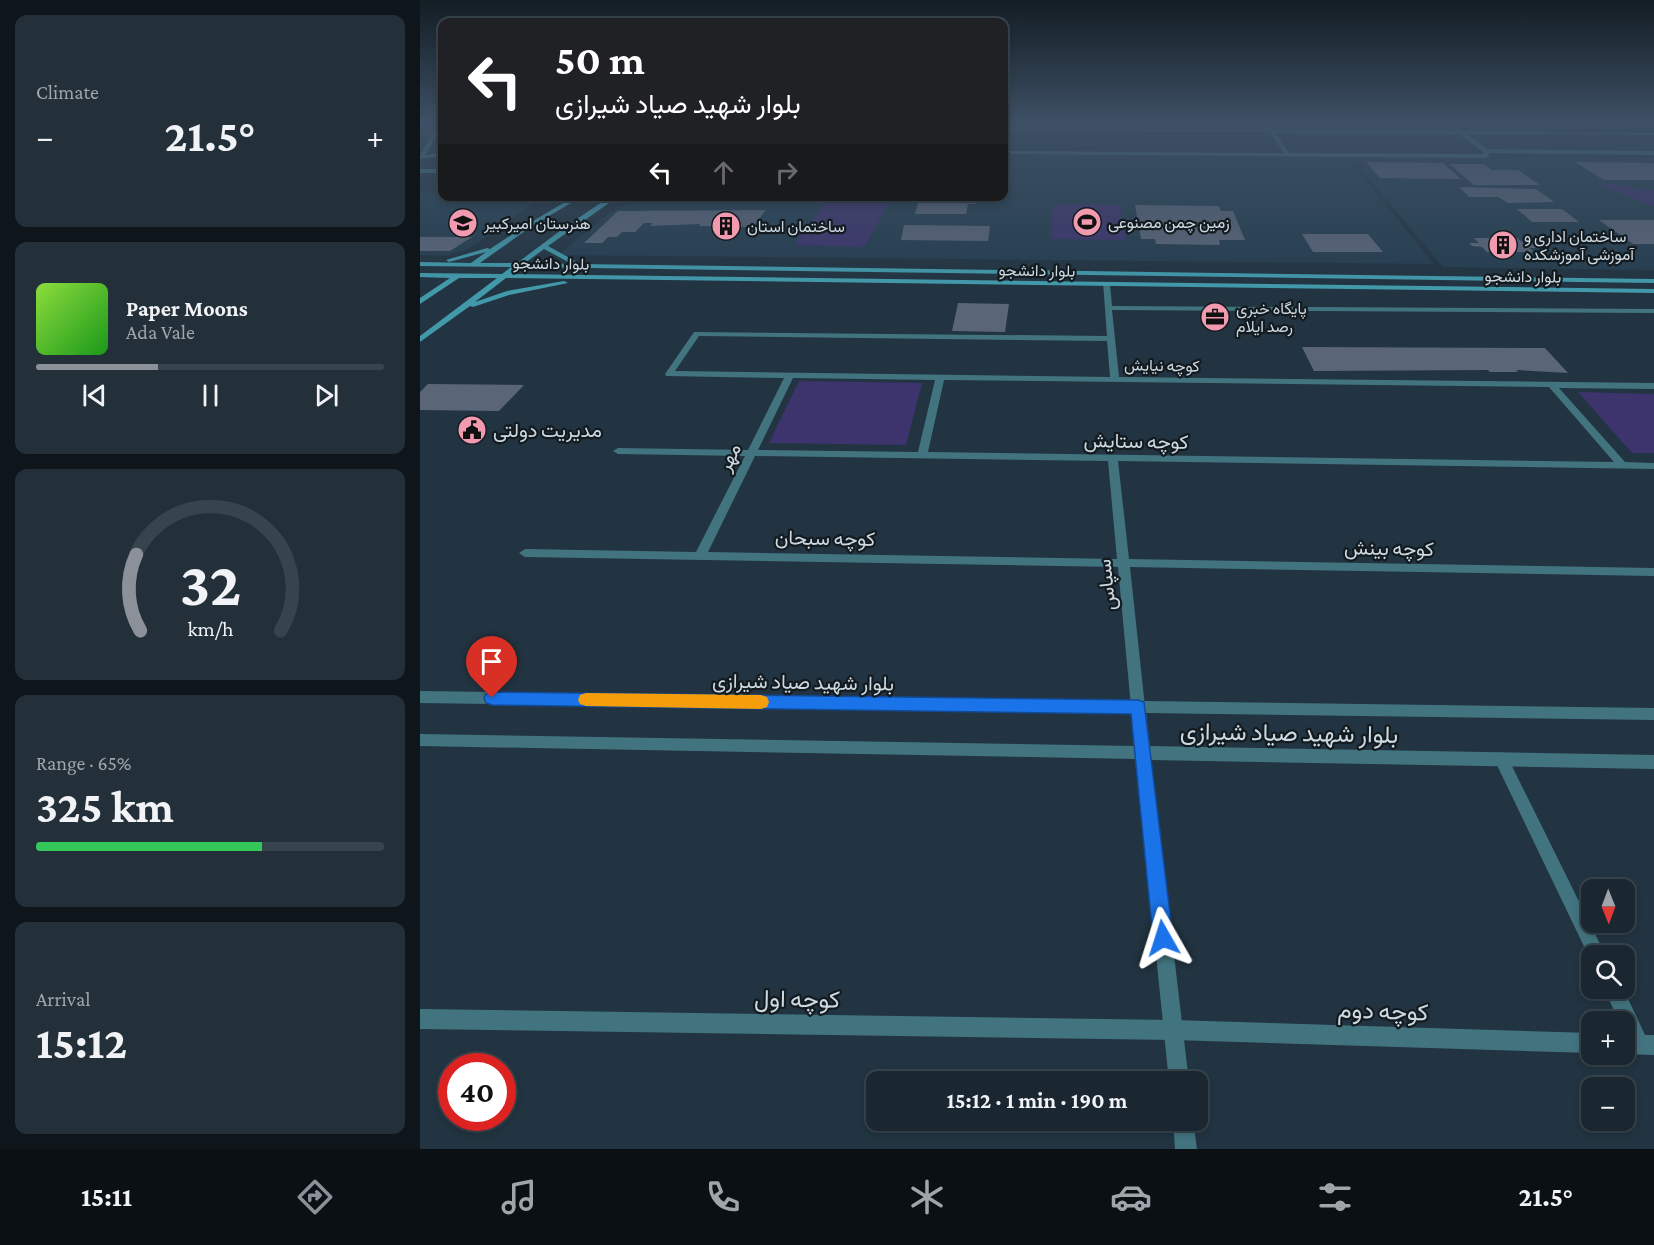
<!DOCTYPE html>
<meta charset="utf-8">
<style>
:root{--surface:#1a2731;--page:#232f39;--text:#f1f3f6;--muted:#9fa5ab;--line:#38444d;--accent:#8c9099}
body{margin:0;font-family:"Crimson Pro",Vazirmatn,serif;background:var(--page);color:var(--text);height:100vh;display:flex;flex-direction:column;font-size:22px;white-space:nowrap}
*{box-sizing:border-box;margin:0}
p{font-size:20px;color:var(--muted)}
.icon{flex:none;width:33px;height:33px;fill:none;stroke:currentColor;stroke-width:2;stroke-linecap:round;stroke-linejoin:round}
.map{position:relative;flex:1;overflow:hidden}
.panel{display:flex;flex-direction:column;gap:15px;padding:15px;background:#0e151b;width:420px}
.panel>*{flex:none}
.banner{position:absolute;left:18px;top:18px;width:570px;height:183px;border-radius:12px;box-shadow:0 3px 9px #0003,0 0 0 2px var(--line);background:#202124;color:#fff;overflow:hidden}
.needle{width:39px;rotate:179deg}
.tools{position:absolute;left:1161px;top:879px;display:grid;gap:12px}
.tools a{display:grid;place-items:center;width:54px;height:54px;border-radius:12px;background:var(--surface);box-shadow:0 3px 9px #0003,0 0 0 2px var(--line);font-size:30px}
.speed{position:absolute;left:18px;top:1053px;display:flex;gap:12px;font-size:30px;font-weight:700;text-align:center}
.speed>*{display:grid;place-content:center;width:78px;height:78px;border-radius:50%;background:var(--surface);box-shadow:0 3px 9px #0003,0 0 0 2px var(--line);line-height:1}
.speed .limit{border:9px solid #d22;background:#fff;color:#111}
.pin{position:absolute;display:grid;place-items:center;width:51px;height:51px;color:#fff;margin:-62px -26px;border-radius:50% 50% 50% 0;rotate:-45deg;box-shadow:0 0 6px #0007}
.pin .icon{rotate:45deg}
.me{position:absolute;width:66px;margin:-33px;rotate:354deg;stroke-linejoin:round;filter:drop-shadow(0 0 4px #0008)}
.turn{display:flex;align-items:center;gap:21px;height:126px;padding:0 18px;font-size:27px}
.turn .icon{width:78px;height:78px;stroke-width:2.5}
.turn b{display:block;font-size:42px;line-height:51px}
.lanes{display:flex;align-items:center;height:57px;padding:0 18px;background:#0003;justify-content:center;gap:30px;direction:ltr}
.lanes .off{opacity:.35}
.big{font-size:45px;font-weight:700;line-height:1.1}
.panel .widget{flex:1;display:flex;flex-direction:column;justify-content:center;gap:9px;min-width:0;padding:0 21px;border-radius:12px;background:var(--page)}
.panel .dial{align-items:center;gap:0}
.dial svg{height:156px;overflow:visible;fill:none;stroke:var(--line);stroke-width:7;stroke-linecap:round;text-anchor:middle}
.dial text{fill:var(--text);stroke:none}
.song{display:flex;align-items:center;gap:18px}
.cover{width:72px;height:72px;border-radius:9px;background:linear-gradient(135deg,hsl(90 70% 55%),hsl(120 70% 35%))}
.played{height:6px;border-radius:3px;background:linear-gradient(90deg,var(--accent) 35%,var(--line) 35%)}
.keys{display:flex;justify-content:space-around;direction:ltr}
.heat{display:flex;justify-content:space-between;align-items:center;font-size:33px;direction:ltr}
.charge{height:9px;border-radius:4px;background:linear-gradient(90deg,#34c759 65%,var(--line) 0)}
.trip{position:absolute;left:446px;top:1071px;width:342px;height:60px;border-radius:12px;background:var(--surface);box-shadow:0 3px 9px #0003,0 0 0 2px var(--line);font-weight:700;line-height:60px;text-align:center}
.tab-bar{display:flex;height:96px;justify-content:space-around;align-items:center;background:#0a1014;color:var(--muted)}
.tab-bar .icon{width:42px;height:42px}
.tab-bar .current{color:var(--accent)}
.tab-bar b{font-size:27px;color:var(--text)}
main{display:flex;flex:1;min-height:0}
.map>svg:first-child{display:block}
.built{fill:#253e4f}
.green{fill:#3d346d}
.building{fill:#5b6578}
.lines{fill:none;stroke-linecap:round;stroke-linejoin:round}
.minor{fill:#42747f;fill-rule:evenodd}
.tertiary{fill:#42747f;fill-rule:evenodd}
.secondary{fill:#4299aa;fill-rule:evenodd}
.route{fill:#1a73e8;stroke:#114b97;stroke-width:1.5}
.slow{fill:#f59e0b}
.labels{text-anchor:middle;stroke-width:4.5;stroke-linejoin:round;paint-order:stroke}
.far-poi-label{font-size:16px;fill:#cdd9e1;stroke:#131b20;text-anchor:start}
.far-street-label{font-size:16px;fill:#cdd9e1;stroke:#131b20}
.poi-label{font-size:20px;fill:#cdd9e1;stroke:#131b20;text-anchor:start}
.street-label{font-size:20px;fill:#cdd9e1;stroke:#131b20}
.near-street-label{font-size:24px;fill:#cdd9e1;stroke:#131b20}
</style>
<main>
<section class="panel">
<div class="widget"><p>Climate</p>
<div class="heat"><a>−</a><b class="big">21.5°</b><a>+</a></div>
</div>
<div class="widget">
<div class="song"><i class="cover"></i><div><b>Paper Moons</b><p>Ada Vale</p></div></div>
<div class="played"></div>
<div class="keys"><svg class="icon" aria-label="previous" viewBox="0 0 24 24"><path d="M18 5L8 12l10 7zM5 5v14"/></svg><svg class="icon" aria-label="pause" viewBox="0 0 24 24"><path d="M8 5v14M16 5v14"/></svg><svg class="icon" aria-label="next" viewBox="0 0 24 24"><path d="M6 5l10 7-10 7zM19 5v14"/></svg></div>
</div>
<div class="widget dial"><svg viewBox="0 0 100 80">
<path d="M14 69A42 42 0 1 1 86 69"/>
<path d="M14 69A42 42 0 0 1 12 30" stroke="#8c9099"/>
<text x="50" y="56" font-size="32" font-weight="700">32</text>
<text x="50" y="72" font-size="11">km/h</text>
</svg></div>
<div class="widget"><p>Range · 65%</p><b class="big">325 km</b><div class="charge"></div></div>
<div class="widget"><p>Arrival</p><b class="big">15:12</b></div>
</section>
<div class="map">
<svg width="1234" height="1149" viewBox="0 0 1234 1149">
<rect width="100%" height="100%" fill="#223441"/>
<path class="built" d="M 584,154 L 926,156 L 1014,264 L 138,255 L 188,214 L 221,197 L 584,196 Z
M 930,157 L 1090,158 L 1111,174 L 1090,157 L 1234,159 L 1234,270 L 1023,267 Z
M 0,191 L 22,191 L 22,196 L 123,197 L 48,249 L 25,256 L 0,255 Z"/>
<path class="green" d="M 1188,184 C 1204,184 1218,191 1234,190 L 1234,206 L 1182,186 Z
M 410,196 L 472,196 L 472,197 L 444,247 L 374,245 Z
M 633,204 L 700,205 L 706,240 L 631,239 Z
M 379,381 L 502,383 L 486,445 L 349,443 Z
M 1158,392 L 1234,394 L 1234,453 L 1212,453 Z"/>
<path class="building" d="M 946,162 L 1023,163 L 1041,179 L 960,178 Z
M 1155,162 L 1234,163 L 1234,180 L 1184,180 Z
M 1029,164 L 1064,164 L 1072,170 L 1098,170 L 1120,185 L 1054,185 Z
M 1039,187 L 1116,189 L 1134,202 L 1088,203 L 1078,197 L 1049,197 Z
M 500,196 L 550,196 L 549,199 L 556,199 L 555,204 L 548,204 L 546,214 L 495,214 L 498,203 L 488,203 L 489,199 L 498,199 Z
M 715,205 L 799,206 L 801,211 L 813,211 L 825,240 L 799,240 L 800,245 L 736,244 L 735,239 L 721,239 Z
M 1097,209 L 1142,209 L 1159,222 L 1112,222 Z
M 346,210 L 333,227 L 279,226 L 280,224 L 230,226 L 233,223 L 224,223 L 215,232 L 202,232 L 197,237 L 188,237 L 182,243 L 164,243 L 198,211 Z
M 1179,220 L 1234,220 L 1234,244 L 1213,244 Z
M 484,225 L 570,226 L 568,241 L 481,240 Z
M 882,234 L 948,234 L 963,252 L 893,252 Z
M 0,237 L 52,237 L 30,251 L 0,251 Z
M 1054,238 L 1097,238 L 1105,244 L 1115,244 L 1120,248 L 1109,248 L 1114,252 L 1067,252 L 1062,247 L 1052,246 L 1049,243 L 1059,243 Z
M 538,303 L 589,304 L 585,332 L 532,331 Z
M 882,347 L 1125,348 L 1148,373 L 1096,370 L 1098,372 L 1070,372 L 1068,370 L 894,371 Z
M 8,384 L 104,385 L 79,411 L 0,410 L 0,392 Z"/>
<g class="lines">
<path class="minor" d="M 20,123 L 22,123 L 22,126 L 5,155 L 22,153 L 22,156 L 0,159 L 0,155 Z
M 1027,123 L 1032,123 L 1043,131 L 1234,133 L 1234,135 L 1047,134 L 1067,149 L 1234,151 L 1234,155 L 1069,153 L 1069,156 L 1066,158 L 584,154 L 584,151 L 864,153 L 850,132 L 584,130 L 584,128 L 848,130 L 846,126 L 848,125 L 853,130 L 1037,131 ZM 855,133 L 1040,134 L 1063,152 L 1063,154 L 869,153 Z
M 0,169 L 22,169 L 22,173 L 0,173 Z
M 683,282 L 690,284 L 692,306 L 1234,309 L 1234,313 L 692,310 L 699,377 L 1234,383 L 1234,389 L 1139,388 L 1205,462 L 1234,463 L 1234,469 L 698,461 L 709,559 L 1234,568 L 1234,576 L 710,567 L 725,707 L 723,711 L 718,713 L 713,711 L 711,707 L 698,567 L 105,557 L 99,553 L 105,549 L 276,552 L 325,456 L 198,454 L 193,451 L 198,448 L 328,450 L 364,378 L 246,376 L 245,374 L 274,332 L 687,336 ZM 279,336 L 687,341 L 690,377 L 255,371 ZM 373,378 L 515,380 L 498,452 L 338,450 ZM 524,380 L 1129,387 L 1194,462 L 508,452 ZM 335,456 L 688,461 L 697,559 L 288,552 Z
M 1081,752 L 1086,754 L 1183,950 L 1186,956 L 1172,956 L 1172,963 L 1074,759 L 1076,754 Z
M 1184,988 L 1203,988 L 1225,1035 L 1234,1035 L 1234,1055 L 1204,1054 L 1204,1022 L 1199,1022 Z
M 0,1009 L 753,1020 L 1172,1033 L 1172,1053 L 753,1040 L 0,1029 Z"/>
<path class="tertiary" d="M 0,691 L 1234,708 L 1234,720 L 726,713 L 730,746 L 1234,755 L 1234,769 L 731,760 L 769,1082 L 749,1082 L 716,759 L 0,746 L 0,734 L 715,746 L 712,713 L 0,703 Z
M 753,1120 L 773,1120 L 777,1149 L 755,1149 Z"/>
<path class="secondary" d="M 155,196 L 163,196 L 112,226 L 60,263 L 97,263 L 148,225 L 191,196 L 199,196 L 128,246 L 157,262 L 158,264 L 1234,279 L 1234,283 L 100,267 L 91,274 L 1234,289 L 1234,293 L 86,278 L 55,302 L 87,291 L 144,281 L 148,283 L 89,295 L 53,307 L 50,306 L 0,342 L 0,336 L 77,278 L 39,278 L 0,304 L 0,298 L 30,278 L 0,277 L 0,273 L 82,274 L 91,267 L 0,266 L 0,262 L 51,263 L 66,252 L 29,262 L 26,260 L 67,248 L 70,249 L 108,224 ZM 124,249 L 152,264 L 105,263 Z"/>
</g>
<linearGradient id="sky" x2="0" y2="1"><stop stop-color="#131d24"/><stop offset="0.43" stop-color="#3e5065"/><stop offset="1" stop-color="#3e5065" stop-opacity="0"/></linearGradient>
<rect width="1234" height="284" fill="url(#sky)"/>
<path class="route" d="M 72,692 L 718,700 L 724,702 L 753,938 L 750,945 L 743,948 L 736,945 L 733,938 L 711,714 L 72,705 L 66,703 L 64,698 L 66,694 Z"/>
<path class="slow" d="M 166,693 L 341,695 L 347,697 L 349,702 L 347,707 L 341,709 L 166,706 L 160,704 L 158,700 L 160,695 Z"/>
<defs>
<g id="stadium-disc" transform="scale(1.5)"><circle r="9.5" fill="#f29ab0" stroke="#131b20"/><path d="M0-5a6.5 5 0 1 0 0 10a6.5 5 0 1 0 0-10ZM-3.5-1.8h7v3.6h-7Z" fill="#111"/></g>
<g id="school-disc" transform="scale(1.5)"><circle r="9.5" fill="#f29ab0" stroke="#131b20"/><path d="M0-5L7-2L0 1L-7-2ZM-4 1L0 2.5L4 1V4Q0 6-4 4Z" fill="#111"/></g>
<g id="building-disc" transform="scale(1.5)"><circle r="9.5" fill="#f29ab0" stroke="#131b20"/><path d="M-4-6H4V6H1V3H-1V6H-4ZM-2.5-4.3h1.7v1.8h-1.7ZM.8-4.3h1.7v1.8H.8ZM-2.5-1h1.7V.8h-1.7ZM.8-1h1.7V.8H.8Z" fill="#111"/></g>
<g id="office-disc" transform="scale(1.5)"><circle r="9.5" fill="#f29ab0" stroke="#131b20"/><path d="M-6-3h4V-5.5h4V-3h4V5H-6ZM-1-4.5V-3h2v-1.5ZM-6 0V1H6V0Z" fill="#111"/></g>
<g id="civic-disc" transform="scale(1.5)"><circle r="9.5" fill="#f29ab0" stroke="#131b20"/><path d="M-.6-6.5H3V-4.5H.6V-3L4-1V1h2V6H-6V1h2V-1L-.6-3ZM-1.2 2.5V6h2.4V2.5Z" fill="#111"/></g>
</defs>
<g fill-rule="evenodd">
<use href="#stadium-disc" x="667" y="222"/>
<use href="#school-disc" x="43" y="223"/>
<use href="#building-disc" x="306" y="226"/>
<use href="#building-disc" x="1083" y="245"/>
<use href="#office-disc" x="795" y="317"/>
<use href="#civic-disc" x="52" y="430"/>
</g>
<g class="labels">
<g class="far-poi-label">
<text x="688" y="228">زمین چمن مصنوعی</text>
<text x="64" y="229">هنرستان امیرکبیر</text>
<text x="327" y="232">ساختمان استان</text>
<text x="1104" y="242">ساختمان اداری و<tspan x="1104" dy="18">آموزشی آموزشکده</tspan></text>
<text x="816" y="314">پایگاه خبری<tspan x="816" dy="18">رصد ایلام</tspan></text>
</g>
<g class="far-street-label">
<text transform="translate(131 263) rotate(1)" y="6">بلوار دانشجو</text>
<text transform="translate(617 270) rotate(1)" y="6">بلوار دانشجو</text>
<text transform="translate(1103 276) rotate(1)" y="6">بلوار دانشجو</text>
<text transform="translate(742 365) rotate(1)" y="6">كوچه نيايش</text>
</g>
<g class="poi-label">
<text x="73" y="437">مدیریت دولتی</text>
</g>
<g class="street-label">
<text transform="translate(716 441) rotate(1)" y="7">کوچه ستایش</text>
<text transform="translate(309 457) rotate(-63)" y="7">مهر</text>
<text transform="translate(405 538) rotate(1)" y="7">کوچه سبحان</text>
<text transform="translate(969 548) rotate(1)" y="7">کوچه بینش</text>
<text transform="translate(686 585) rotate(-96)" y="7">سپاس</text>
<text transform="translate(383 682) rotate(1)" y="7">بلوار شهید صیاد شیرازی</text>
</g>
<g class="near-street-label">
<text transform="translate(869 733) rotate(1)" y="8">بلوار شهید صیاد شیرازی</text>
<text transform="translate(377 999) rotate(1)" y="8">کوچه اول</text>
<text transform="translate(963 1011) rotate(2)" y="8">کوچه دوم</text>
</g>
</g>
</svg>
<div class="tools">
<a><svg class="needle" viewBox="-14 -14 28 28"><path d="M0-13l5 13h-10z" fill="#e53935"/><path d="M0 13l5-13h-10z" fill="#9fa5ab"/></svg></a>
<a><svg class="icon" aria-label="search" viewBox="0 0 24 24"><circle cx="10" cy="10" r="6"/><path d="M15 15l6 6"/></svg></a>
<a>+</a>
<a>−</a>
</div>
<div class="speed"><div class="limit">40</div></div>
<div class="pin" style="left:72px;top:698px;background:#d93025"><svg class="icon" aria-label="arrive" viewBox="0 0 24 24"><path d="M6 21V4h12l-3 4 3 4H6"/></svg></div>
<svg class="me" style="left:743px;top:938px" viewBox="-20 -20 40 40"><path d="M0-17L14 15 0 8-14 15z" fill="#1a73e8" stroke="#fff" stroke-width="4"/></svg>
<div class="trip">15:12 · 1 min · 190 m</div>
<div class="banner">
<div class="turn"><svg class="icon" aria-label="left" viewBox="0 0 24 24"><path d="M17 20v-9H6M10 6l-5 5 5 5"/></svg><div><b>50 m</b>بلوار شهید صیاد شیرازی</div></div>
<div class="lanes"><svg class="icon" aria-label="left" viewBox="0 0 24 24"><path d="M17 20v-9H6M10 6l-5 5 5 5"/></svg><svg class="icon off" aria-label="ahead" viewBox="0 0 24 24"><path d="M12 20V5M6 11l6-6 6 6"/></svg><svg class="icon off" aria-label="right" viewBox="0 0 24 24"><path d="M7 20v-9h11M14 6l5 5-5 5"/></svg></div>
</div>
</div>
</main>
<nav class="tab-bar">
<b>15:11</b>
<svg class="icon current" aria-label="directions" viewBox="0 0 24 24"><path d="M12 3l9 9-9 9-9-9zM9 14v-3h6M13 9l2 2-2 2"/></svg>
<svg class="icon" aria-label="music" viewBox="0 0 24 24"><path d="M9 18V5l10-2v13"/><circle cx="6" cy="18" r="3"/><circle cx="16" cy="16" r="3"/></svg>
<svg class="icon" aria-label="phone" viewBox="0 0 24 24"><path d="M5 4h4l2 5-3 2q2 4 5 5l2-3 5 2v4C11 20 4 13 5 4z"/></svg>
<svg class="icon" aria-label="climate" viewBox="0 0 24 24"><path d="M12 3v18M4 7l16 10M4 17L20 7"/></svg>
<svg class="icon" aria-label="car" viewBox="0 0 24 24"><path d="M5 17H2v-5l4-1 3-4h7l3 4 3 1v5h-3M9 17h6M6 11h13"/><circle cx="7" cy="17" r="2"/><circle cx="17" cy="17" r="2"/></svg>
<svg class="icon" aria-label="filters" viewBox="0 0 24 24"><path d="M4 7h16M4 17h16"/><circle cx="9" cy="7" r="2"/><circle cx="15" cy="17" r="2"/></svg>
<b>21.5°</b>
</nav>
